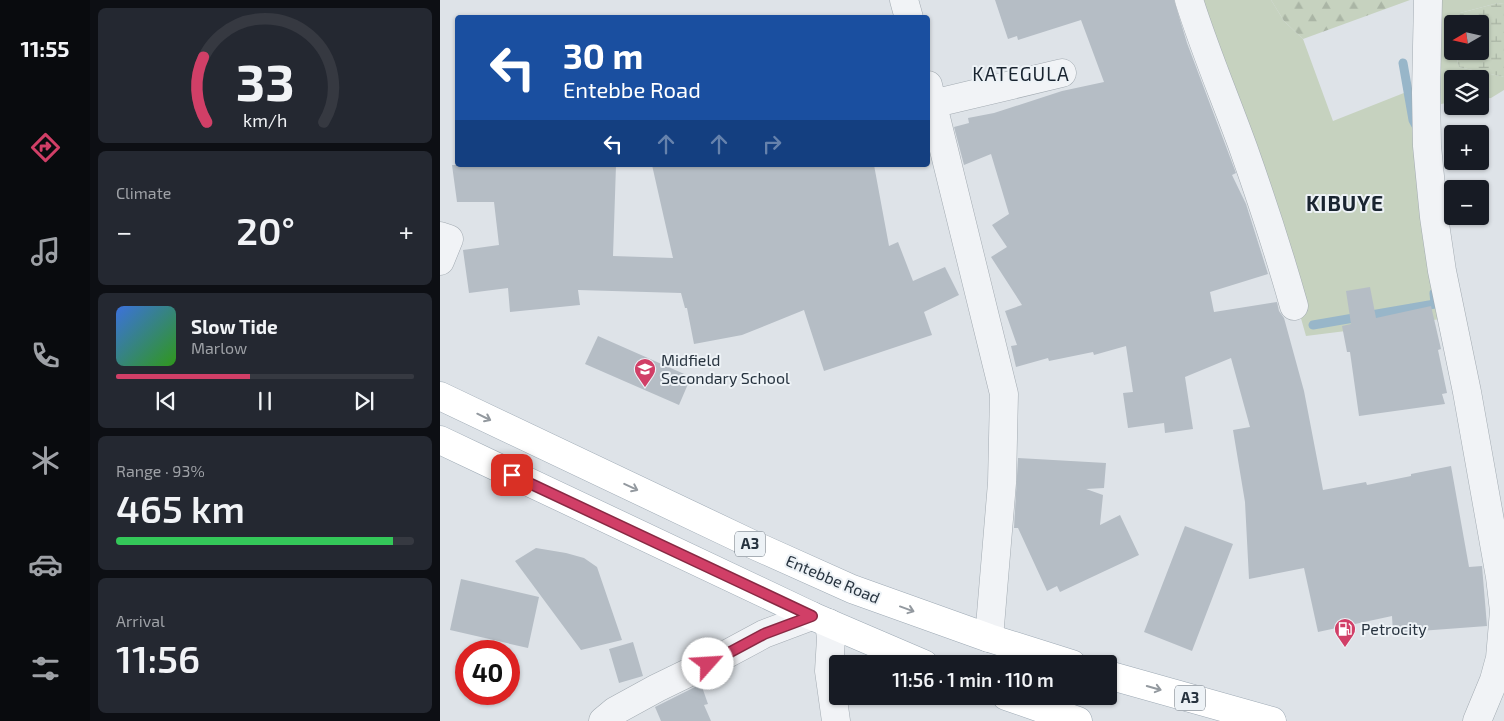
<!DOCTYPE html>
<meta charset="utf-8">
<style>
:root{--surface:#171b24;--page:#242831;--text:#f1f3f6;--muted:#9ea1a6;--line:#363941;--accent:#d13f67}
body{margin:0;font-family:"Exo 2",sans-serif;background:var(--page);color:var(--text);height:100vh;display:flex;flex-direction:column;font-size:19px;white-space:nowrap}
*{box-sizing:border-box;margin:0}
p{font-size:16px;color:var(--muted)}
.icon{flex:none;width:28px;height:28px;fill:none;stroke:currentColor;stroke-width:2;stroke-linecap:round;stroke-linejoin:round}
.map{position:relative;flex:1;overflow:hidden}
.sheet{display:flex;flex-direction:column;gap:8px;padding:8px;background:#0d0f14;width:350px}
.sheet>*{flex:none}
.banner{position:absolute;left:15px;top:15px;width:475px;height:152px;border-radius:5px;box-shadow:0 1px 4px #0004;background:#1a4fa0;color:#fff;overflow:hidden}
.needle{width:32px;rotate:261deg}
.fabs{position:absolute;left:1004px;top:15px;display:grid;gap:10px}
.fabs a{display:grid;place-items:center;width:45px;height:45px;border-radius:5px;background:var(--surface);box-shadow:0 1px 4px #0004;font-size:25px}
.speed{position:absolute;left:15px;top:640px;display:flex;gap:10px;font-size:25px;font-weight:700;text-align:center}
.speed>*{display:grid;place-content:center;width:65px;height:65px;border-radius:50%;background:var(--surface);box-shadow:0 1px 4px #0004;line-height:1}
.speed .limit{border:8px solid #d22;background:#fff;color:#111}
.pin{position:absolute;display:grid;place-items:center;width:42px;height:42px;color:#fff;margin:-21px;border-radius:10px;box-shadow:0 2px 8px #0006}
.me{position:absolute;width:55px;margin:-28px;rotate:64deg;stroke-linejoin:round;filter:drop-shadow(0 0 4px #0008)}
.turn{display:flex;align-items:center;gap:18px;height:105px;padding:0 25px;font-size:22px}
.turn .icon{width:65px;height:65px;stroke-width:2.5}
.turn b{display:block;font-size:35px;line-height:42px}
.lanes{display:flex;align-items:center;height:48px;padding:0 25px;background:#0003;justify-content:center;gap:25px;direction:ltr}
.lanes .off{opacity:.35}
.big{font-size:38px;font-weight:600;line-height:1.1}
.sheet .widget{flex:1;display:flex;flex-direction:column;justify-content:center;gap:8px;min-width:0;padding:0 18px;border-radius:8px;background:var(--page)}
.sheet .dial{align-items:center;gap:0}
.dial svg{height:130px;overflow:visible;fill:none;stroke:var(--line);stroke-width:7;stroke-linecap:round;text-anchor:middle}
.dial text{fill:var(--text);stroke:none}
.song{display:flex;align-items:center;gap:15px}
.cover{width:60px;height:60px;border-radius:8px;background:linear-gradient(135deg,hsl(220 70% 55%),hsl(110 70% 35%))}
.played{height:5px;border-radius:2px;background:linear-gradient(90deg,var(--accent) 45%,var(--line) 45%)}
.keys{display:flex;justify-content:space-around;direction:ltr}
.heat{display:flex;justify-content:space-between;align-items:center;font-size:28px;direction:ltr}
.charge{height:8px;border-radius:4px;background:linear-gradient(90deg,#34c759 93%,var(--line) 0)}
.trip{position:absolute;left:389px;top:655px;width:288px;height:50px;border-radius:5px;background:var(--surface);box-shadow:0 1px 4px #0004;font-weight:600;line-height:50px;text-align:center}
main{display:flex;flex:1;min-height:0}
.tab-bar{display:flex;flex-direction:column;width:90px;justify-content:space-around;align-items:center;background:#090b0e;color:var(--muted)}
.tab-bar .icon{width:35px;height:35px}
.tab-bar .current{color:var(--accent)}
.tab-bar b{font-size:22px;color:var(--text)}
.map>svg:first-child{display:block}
.grass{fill:#c6d2bf}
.forest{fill:url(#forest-firs)}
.wetland{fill:url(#wetland-marsh)}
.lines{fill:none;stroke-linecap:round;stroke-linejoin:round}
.stream{stroke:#98b6c9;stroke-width:9}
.building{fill:#b5bdc5}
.minor-casing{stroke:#a3abb2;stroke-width:29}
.major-casing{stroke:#9da9b4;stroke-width:29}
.minor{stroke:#f1f3f6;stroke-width:28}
.major{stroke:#fff;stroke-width:28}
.oneway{stroke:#93999f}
.route-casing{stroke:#882943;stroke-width:12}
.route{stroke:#d13f67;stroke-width:9}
.labels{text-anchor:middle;stroke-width:4;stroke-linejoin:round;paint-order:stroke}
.shield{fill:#edf2f6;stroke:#626c76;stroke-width:1}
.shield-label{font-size:15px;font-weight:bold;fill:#27333f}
.poi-label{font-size:16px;fill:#27333f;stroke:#edf2f6;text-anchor:start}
.street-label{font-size:16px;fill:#27333f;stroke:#edf2f6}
.quarter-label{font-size:19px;letter-spacing:1px;fill:#192430;stroke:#edf2f6}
.district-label{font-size:21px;font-weight:bold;letter-spacing:1px;fill:#192430;stroke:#edf2f6}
</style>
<main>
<nav class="tab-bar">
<b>11:55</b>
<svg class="icon current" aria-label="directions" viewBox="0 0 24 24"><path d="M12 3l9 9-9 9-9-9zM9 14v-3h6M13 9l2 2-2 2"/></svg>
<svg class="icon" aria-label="music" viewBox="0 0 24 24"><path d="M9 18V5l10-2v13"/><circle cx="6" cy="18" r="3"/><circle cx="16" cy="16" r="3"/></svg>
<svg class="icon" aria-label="phone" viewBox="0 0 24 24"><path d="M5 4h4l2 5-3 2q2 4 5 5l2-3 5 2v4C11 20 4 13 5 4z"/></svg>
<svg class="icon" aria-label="climate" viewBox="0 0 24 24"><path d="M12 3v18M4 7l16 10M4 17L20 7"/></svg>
<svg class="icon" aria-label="car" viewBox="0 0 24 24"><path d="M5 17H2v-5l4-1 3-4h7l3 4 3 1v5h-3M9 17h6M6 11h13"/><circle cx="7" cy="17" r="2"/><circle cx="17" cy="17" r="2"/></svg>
<svg class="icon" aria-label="filters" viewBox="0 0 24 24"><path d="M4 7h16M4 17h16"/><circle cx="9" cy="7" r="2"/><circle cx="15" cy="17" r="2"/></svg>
</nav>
<section class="sheet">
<div class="widget dial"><svg viewBox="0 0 100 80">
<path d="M14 69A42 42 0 1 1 86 69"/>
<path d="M14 69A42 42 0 0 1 12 29" stroke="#d13f67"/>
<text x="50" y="56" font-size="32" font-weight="700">33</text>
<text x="50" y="72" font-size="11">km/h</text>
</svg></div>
<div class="widget"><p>Climate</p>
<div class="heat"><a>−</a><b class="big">20°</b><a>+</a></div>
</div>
<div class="widget">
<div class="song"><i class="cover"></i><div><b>Slow Tide</b><p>Marlow</p></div></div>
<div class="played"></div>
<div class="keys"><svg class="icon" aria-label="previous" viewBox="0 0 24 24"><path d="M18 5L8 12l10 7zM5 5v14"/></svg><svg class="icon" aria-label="pause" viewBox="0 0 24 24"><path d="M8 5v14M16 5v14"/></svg><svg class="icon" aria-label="next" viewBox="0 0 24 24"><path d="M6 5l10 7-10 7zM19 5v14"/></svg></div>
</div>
<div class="widget"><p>Range · 93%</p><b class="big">465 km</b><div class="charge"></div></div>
<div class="widget"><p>Arrival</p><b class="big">11:56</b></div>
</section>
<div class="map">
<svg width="1064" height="721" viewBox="0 0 1064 721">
<defs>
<pattern id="forest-firs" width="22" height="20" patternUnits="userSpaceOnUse" patternTransform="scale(1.25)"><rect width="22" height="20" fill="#c6d2bf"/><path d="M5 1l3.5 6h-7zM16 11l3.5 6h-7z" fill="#aab5a5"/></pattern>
<pattern id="wetland-marsh" width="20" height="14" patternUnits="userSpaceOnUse" patternTransform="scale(1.25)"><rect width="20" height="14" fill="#c6d2bf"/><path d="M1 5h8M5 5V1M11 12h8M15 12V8" fill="none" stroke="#aab5a5"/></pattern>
</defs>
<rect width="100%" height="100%" fill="#dee3e8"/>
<path class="grass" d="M 760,0 L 831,0 L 844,21 L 863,39 L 893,121 L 979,87 L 1001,319 L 866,336 L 821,177 Z
M 996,0 L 1064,0 L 1064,4 L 1058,3 L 1020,13 L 1016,24 L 1012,24 L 1012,51 L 1015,51 L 1019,67 L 1064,77 L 1064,90 L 1051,98 L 1040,99 L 1040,79 L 1012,79 L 1012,102 L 1001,104 Z"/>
<path class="forest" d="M 831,0 L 970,0 L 863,39 L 844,21 Z"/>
<path class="wetland" d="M 1058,3 L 1064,4 L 1064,77 L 1019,67 L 1015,51 L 1040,51 L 1040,24 L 1016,24 L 1020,13 Z"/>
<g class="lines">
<path class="stream" d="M 963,63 L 973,120 L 979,131
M 873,325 L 995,304 L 994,293"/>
</g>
<path class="building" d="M 555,0 L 734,0 L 747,43 L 796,173 L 792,175 L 806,204 L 828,274 L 770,292 L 774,312 L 837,302 L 839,311 L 844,318 L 864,391 L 883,490 L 926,482 L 927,485 L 971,476 L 971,474 L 1011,466 L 1029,567 L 1042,566 L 1047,626 L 953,633 L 952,616 L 878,632 L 864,568 L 809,579 L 805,502 L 793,430 L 810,427 L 791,358 L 745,377 L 753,429 L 725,433 L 724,423 L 688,428 L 683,393 L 693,392 L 686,346 L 654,355 L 653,352 L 609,361 L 608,358 L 576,367 L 571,346 L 577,345 L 565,311 L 582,305 L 551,257 L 567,247 L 552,225 L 569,214 L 551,154 L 524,165 L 514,127 L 529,123 L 528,118 L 554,113 L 622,91 L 664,82 L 641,20 L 578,40 L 577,36 L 568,39 Z
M 12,165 L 176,165 L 173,256 L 233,258 L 212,165 L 434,165 L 449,246 L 458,242 L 473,281 L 505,267 L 519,295 L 484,312 L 492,335 L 384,371 L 364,310 L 302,335 L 254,344 L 247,308 L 245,308 L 241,293 L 138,290 L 140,305 L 70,312 L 68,288 L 29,293 L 23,250 L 59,245 L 54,202 L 17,202 Z
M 930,287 L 936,318 L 991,306 L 1001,349 L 998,350 L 1007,393 L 1002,394 L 1005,404 L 919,416 L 910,352 L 907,352 L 902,326 L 911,324 L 906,291 Z
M 158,336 L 251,377 L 239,405 L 145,364 Z
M 578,458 L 666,463 L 664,488 L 646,489 L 663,495 L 660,525 L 680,515 L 699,555 L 620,592 L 617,586 L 607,591 L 578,528 L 574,528 Z
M 745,526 L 793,544 L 752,651 L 704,632 Z
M 96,548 L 126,553 L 144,558 L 157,567 L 182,640 L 141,650 L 75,561 Z
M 21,579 L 99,597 L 88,648 L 10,630 Z
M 193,642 L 203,676 L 179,683 L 169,649 Z
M 261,684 L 268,704 L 264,705 L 271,721 L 221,721 L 215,707 Z"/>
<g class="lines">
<g class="minor-casing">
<path id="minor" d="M 464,0 L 469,18
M 749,0 C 765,51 786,100 804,150 C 822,201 839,253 854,306
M 988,0 L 986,93 L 987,146 L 994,217 L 1002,271 L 1027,392 L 1060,577 L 1064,611 L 1060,658 L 1054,680 L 1037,721
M 488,85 L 564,394 L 562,483 L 549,638
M 492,104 L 622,73
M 0,236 L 9,239 L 0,261
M 389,623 L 391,638 L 389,671 L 396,721
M 163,721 L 175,711 L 217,688 L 285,655 L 324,634 L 372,616"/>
</g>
<g class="major-casing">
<path id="major" d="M 0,396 L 316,546 L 412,589 L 549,638 L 632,664
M 0,440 L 372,616 L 484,664
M 668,675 L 832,721
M 566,696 L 638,721"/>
</g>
<use href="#minor" class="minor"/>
<use href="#major" class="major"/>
</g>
<defs><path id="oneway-shaft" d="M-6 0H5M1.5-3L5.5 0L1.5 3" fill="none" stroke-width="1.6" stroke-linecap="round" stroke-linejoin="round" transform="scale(1.25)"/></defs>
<g class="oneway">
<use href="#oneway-shaft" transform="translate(44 417) rotate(26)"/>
<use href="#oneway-shaft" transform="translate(191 487) rotate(25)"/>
<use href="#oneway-shaft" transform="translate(467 609) rotate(20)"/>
<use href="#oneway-shaft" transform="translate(714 688) rotate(16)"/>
</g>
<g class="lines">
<g class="route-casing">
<path id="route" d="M 72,475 L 372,616 L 324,634 L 268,664"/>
</g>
<use href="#route" class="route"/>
</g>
<defs>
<g id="school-pin" transform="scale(1.125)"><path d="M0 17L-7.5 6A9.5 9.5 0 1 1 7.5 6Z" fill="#d13f67" stroke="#edf2f6"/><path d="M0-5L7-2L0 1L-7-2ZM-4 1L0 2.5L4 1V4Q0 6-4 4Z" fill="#fff"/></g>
<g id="fuel-pin" transform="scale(1.125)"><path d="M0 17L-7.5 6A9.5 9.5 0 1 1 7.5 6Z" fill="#d13f67" stroke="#edf2f6"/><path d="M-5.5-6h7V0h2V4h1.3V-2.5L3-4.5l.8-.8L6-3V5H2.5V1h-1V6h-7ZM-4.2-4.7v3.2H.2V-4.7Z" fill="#fff"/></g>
</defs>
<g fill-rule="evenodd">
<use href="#school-pin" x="205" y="369"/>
<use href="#fuel-pin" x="905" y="629"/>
</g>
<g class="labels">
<g class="shield">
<rect x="295" y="531.5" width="30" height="25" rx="4"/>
<rect x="735" y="685.5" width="30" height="25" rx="4"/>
</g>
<g class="shield-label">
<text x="310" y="549">A3</text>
<text x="750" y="703">A3</text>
</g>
<g class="poi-label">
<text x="221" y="366">Midfield<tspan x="221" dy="18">Secondary School</tspan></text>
<text x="921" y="635">Petrocity</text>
</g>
<g class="street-label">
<text transform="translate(393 579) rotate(23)" y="6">Entebbe Road</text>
</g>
<g class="quarter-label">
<text x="581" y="81">KATEGULA</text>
</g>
<g class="district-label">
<text x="905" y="211">KIBUYE</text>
</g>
</g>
</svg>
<div class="fabs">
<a><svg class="needle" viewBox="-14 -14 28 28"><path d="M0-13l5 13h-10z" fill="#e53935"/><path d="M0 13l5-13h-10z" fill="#9ea1a6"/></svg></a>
<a><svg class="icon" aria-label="layers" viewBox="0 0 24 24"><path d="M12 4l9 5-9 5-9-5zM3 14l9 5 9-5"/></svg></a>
<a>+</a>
<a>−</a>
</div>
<div class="speed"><div class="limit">40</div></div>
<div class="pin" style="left:72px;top:475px;background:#d93025"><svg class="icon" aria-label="arrive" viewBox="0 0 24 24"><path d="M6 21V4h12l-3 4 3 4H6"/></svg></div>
<svg class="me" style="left:268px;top:664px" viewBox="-20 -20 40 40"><circle r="19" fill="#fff"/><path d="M0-13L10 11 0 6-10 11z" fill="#d13f67"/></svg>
<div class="trip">11:56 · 1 min · 110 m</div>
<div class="banner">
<div class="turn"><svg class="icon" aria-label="left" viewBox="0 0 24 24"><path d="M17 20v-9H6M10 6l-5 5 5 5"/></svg><div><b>30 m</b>Entebbe Road</div></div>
<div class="lanes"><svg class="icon" aria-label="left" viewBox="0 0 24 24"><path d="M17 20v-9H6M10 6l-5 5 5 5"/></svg><svg class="icon off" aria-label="ahead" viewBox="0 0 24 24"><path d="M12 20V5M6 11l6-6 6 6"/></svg><svg class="icon off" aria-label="ahead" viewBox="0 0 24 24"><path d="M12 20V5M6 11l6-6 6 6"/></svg><svg class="icon off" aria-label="right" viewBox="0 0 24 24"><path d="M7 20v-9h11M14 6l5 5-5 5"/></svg></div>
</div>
</div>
</main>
